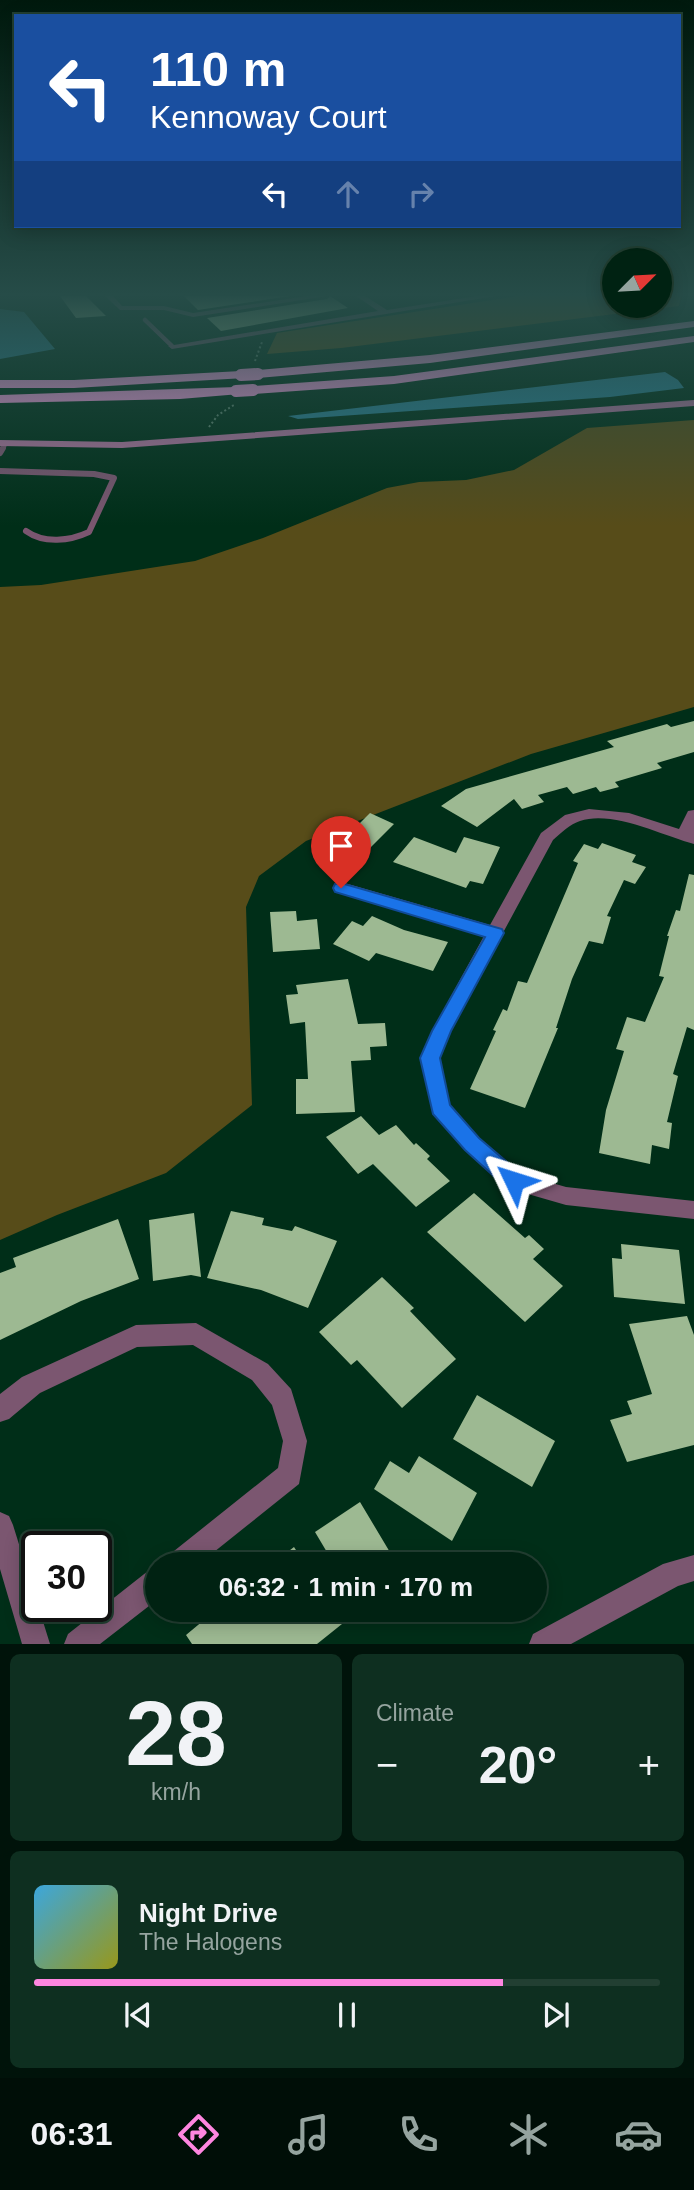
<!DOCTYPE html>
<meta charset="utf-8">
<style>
:root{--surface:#002212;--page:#0e2f20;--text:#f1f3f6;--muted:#95a49f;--line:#223f32;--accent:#fe86e0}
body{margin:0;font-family:Helvetica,sans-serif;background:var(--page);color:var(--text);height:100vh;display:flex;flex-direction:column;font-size:26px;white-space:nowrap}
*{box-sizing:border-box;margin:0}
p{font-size:23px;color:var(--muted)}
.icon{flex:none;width:38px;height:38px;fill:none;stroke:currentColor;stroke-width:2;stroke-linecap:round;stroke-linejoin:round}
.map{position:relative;height:1644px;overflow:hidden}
.sheet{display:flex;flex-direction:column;gap:10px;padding:10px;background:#00130a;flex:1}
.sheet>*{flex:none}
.guide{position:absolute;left:14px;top:14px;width:667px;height:214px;border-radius:0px;box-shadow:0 4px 18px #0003,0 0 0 2px var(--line);background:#1a4fa0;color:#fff;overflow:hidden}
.needle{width:46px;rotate:66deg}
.controls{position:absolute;left:602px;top:248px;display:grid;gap:14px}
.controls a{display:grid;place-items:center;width:70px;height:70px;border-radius:50%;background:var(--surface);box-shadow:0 4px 18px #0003,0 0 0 2px var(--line);font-size:35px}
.speed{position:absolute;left:21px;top:1531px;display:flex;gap:14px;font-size:35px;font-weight:700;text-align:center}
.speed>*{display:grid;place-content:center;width:91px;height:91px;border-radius:50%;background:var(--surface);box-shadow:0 4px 18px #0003,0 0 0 2px var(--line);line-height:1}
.speed .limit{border:4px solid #111;border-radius:10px;background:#fff;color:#111}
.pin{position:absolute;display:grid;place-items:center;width:60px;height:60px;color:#fff;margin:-72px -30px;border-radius:50% 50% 50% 0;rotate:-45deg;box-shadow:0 0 7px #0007}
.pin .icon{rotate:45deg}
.me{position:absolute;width:77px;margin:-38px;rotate:311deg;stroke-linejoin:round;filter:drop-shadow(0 0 5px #0008)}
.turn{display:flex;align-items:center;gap:24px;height:147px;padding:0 21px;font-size:32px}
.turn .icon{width:91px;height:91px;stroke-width:2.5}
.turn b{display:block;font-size:49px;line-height:60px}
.lanes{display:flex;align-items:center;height:66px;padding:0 21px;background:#0003;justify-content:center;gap:35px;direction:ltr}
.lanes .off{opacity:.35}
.big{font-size:52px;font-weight:800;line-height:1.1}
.sheet .tile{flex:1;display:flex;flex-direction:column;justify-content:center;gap:10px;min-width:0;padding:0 24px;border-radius:10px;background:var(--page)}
.sheet .dial{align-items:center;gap:0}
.dial b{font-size:91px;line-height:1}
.song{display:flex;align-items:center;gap:21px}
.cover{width:84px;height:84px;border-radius:10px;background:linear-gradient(135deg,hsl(200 70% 55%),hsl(60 70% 35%))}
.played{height:7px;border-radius:4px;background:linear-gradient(90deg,var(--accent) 75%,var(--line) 75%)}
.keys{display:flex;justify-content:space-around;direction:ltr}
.heat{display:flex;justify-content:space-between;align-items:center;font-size:38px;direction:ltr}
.sheet .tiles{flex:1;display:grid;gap:10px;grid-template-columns:1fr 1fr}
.tile:last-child{grid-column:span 2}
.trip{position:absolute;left:145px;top:1552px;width:402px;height:70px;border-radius:35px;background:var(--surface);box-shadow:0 4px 18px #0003,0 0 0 2px var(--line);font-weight:800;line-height:70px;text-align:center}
.tabs{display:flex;height:112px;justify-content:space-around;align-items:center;background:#000e07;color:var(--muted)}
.tabs .icon{width:49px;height:49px}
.tabs .on{color:var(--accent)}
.tabs b{font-size:32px;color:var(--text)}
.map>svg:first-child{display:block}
.green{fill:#574c19}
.water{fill:#2c7c90}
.building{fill:#9db992}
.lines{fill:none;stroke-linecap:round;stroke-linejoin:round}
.path{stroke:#5d816e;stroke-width:2;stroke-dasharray:2 2.5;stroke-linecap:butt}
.lane-far1{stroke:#7b5670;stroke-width:4.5}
.lane{stroke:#7b5670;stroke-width:6}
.street{fill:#7b5670;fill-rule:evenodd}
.secondary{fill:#ab719b;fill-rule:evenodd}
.highway{fill:#f297da;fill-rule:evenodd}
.highway-bridge{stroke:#f297da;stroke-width:12}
.route{fill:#1a73e8;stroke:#114b97;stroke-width:2}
</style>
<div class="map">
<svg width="694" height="1644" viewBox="0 0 694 1644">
<rect width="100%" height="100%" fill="#002e18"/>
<path class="green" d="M 518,296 L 614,296 L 614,306 L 660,306 L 660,296 L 681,296 L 679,306 L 341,348 L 267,354 L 277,333 Z
M 694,420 L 694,707 L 531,754 L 306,841 L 259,876 L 246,907 L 252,1105 L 166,1173 L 57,1215 L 0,1240 L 0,587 L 41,585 L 195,561 L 263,538 L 387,488 L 419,482 L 466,480 L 514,470 L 587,428 Z"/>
<path class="water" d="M 0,309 L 24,312 L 55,349 L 0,359 Z
M 665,372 L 678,380 L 684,388 L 610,397 L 298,419 L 288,416 Z"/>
<path class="building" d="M 60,296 L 86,296 L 106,316 L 76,318 Z
M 184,296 L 290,296 L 198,310 Z
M 330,296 L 348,308 L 221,331 L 207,318 L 327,299 Z
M 694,721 L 694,752 L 657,763 L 662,768 L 615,782 L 619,787 L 600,792 L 596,787 L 573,794 L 567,787 L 538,795 L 544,802 L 522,809 L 514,799 L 477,827 L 441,806 L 466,789 L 614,747 L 607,741 L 667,724 L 671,727 Z
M 370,813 L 394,824 L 369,849 L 345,838 Z
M 414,837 L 456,853 L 464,837 L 500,847 L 483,884 L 470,881 L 466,888 L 393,862 Z
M 602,843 L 636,855 L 632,862 L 646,867 L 635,884 L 624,880 L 607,916 L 611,917 L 603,944 L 589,941 L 572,979 L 556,1028 L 558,1028 L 525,1108 L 470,1089 L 496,1031 L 493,1030 L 503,1009 L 507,1011 L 518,981 L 527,983 L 578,863 L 573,861 L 584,844 L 598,849 Z
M 689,874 L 694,875 L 694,1030 L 687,1027 L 673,1074 L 678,1076 L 667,1122 L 672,1123 L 669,1149 L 652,1145 L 650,1164 L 599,1153 L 606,1110 L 624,1051 L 616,1049 L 627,1017 L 645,1022 L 664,977 L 659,976 L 669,936 L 667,936 L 676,910 L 680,911 Z
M 296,911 L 297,921 L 317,919 L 320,949 L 273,952 L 270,912 Z
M 372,916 L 404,930 L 448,942 L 433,971 L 376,953 L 369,961 L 333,944 L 352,921 L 363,926 Z
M 348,979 L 358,1024 L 385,1023 L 387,1046 L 370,1047 L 371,1060 L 351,1061 L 355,1112 L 296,1114 L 296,1079 L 308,1079 L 305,1022 L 290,1024 L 286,995 L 298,994 L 296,985 Z
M 361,1116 L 379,1135 L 396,1125 L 414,1145 L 416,1143 L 430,1156 L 427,1159 L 450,1181 L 416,1207 L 373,1164 L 358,1174 L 326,1137 Z
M 474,1193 L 525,1238 L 529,1235 L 544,1249 L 533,1259 L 563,1286 L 525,1322 L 427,1232 Z
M 231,1211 L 264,1218 L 262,1225 L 292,1231 L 295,1226 L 337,1241 L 308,1308 L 261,1290 L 207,1278 Z
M 194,1213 L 201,1277 L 191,1275 L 153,1281 L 149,1220 Z
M 118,1219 L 139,1279 L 81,1301 L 0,1340 L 0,1273 L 16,1267 L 13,1258 Z
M 621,1244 L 679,1250 L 685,1304 L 614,1297 L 612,1258 L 622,1259 Z
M 382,1277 L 414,1308 L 410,1311 L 456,1359 L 402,1408 L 357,1360 L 351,1365 L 319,1332 Z
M 687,1316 L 694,1335 L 694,1445 L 627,1462 L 610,1420 L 632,1414 L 627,1401 L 652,1394 L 629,1324 Z
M 477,1395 L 555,1441 L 532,1487 L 453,1439 Z
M 419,1456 L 477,1493 L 452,1541 L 374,1489 L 390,1461 L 409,1473 Z
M 360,1502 L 397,1564 L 334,1564 L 315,1532 Z
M 294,1547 L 305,1564 L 272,1564 Z
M 216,1610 L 334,1610 L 342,1624 L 317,1644 L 192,1644 L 186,1635 Z"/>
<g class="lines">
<path class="path" d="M 255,361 L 262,342
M 209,427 L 218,415 L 234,405"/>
<path class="lane-far1" d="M 145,320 L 172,346
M 2,449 L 6,443"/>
<path class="lane" d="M 0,453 L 3,448
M 0,471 L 94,474 L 114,478 L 89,532 C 70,541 44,544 26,531"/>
<path class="street" d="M 105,296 L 113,296 L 122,306 L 164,306 L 193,313 L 307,296 L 327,296 L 193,317 L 164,310 L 120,310 Z
M 356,296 L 365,296 L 387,310 L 477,296 L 496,296 L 172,349 L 168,346 L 378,311 Z
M 589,809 L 629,813 L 679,829 L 688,811 L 694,810 L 694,844 C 663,836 613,810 580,821 C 570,824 561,833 553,840 L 450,1031 L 440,1058 L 450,1105 L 479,1138 L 521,1174 L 566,1187 L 694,1201 L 694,1219 L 566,1205 L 514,1190 L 507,1187 L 465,1150 L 434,1114 L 420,1058 L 432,1031 L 484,936 L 335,892 L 333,888 L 341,882 L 490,925 L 541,833 L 565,815 Z
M 196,1323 L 268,1364 L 291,1389 L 307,1441 L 299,1484 L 199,1564 L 165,1564 L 169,1555 L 278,1468 L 283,1441 L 272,1405 L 252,1380 L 193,1345 L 137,1347 L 40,1393 L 9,1419 L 0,1422 L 0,1394 L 22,1377 L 136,1325 Z
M 0,1512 L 9,1516 L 13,1525 L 50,1644 L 22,1644 L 0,1569 Z
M 694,1555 L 694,1581 L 678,1586 L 571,1644 L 529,1644 L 533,1634 L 663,1564 Z
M 158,1568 L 158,1599 L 100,1644 L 64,1644 L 68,1634 L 148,1571 Z"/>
<path class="secondary" d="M 694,400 L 694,406 L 122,448 L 0,446 L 0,440 L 122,442 Z"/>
<path class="highway" d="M 694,321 L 694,327 L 430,363 L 258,378 L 252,374 L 258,370 L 430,355 Z
M 694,336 L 694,342 L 394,384 L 253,394 L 247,390 L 253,386 L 394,376 Z
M 241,371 L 247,375 L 245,378 L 74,388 L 0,388 L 0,380 L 74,380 Z
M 236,387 L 242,391 L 240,394 L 180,399 L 0,403 L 0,395 Z"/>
<path class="highway-bridge" d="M 241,375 L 258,374
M 236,391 L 253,390"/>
</g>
<linearGradient id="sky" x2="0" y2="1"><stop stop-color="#00190d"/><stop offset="0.56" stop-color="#264c48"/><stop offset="1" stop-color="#264c48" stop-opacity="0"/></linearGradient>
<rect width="694" height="526" fill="url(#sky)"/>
<path class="route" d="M 341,883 L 502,929 L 504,933 L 451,1031 L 440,1058 L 450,1105 L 479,1138 L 522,1175 L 525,1181 L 522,1188 L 514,1190 L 507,1188 L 465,1150 L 433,1114 L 420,1058 L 432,1031 L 485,937 L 335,892 L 333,888 L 335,884 Z"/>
</svg>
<div class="controls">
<a><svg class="needle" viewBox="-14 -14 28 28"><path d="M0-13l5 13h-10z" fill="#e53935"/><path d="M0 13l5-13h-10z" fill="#95a49f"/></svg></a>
</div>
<div class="speed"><div class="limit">30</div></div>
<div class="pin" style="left:341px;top:888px;background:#d93025"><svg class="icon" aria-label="arrive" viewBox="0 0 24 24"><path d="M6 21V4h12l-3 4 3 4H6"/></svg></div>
<svg class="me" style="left:514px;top:1181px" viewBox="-20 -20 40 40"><path d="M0-17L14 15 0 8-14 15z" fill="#1a73e8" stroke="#fff" stroke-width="4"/></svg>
<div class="trip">06:32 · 1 min · 170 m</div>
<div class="guide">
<div class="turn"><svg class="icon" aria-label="left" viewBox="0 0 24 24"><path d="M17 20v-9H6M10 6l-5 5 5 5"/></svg><div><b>110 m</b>Kennoway Court</div></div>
<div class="lanes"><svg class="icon" aria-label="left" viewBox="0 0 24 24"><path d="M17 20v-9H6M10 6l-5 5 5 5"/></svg><svg class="icon off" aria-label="ahead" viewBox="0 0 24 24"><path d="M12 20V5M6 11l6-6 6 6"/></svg><svg class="icon off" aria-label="right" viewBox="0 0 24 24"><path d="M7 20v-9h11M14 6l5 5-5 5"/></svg></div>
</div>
</div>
<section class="sheet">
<div class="tiles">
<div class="tile dial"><b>28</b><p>km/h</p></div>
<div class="tile"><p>Climate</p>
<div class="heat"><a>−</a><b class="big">20°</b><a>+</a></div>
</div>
<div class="tile">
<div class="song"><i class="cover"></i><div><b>Night Drive</b><p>The Halogens</p></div></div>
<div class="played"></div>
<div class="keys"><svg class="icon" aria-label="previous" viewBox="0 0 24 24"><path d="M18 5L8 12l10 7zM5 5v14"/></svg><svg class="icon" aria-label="pause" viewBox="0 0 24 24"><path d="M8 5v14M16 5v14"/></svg><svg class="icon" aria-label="next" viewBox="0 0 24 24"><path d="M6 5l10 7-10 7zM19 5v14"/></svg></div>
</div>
</div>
</section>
<nav class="tabs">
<b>06:31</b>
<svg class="icon on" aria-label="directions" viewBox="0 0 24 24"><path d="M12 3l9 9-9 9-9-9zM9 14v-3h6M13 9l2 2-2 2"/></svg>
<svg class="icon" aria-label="music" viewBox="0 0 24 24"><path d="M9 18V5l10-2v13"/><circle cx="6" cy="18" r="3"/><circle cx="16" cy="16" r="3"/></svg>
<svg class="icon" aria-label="phone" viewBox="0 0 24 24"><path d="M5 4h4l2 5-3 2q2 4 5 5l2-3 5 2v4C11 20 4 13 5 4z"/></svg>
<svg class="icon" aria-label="climate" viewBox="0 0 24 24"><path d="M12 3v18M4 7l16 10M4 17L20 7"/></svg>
<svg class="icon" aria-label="car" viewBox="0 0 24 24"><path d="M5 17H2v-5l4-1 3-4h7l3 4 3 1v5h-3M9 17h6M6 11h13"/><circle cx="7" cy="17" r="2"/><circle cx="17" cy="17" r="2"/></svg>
</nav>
